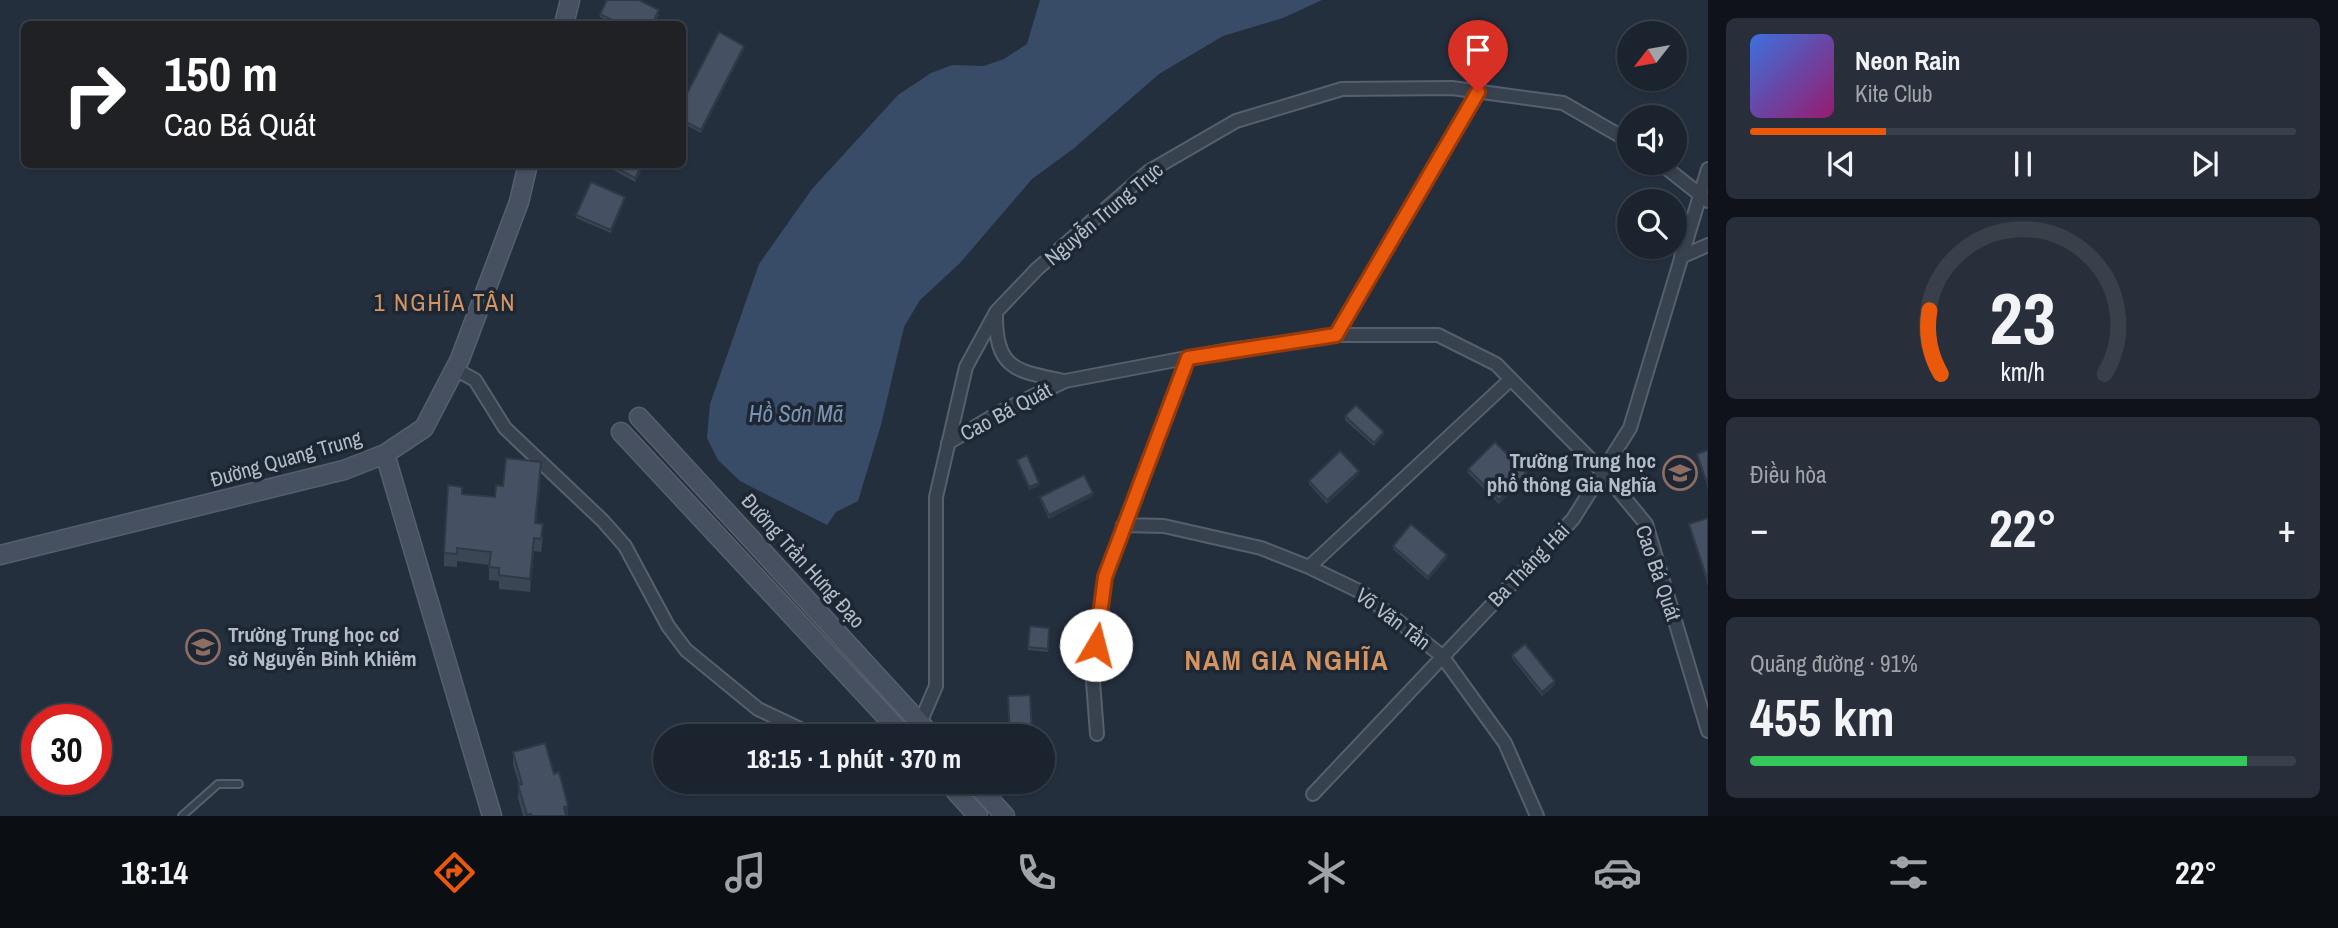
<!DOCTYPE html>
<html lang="vi">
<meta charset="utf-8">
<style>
:root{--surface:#1b232e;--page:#282f3a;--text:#f1f3f6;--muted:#a0a4aa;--line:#39404a;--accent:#ea580c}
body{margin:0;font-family:"Archivo Narrow",sans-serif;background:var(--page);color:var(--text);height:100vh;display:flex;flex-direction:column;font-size:26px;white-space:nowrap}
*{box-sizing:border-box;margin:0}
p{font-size:23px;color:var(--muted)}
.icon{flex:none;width:38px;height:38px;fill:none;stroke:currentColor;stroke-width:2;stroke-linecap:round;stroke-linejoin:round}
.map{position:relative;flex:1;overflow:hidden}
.panel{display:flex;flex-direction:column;gap:18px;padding:18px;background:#0f1319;width:630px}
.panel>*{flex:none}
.hud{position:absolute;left:21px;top:21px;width:665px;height:147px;border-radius:10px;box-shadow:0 2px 5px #0004,0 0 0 2px var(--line);background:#202124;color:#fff;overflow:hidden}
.needle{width:46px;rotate:239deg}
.fabs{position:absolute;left:1617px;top:21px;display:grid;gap:14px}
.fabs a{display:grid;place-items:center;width:70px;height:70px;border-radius:50%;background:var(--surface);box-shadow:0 2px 5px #0004,0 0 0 2px var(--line);font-size:35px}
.speed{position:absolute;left:21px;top:704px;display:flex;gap:14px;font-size:35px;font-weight:700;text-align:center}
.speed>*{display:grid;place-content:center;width:91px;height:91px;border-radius:50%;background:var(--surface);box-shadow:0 2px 5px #0004,0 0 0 2px var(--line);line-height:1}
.speed .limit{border:10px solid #d22;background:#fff;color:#111}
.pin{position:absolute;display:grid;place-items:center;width:60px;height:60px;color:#fff;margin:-72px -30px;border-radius:50% 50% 50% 0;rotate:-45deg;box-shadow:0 0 7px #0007}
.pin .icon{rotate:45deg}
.me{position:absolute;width:77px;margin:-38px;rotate:8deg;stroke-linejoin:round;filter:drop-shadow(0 0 5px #0008)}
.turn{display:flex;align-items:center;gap:24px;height:147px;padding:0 28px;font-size:32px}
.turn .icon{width:91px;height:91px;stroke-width:2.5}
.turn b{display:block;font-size:49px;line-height:60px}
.big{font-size:52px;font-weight:700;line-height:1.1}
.panel .card{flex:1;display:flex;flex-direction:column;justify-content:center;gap:10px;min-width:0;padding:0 24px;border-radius:10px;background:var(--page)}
.panel .dial{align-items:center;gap:0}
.dial svg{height:182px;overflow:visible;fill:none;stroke:var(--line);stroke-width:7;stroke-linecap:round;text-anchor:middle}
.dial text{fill:var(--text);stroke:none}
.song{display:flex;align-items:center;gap:21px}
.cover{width:84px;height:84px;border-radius:10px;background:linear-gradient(135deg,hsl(220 70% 55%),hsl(320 70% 35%))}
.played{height:7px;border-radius:4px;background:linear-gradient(90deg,var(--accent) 25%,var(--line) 25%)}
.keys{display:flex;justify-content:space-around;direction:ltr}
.heat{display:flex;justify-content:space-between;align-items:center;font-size:38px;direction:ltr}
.charge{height:10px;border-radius:5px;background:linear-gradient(90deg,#34c759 91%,var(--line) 0)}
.trip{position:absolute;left:653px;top:724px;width:402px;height:70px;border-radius:35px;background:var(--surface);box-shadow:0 2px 5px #0004,0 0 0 2px var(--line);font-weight:700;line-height:70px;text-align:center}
.tabs{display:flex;height:112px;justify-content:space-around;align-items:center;background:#0b0e12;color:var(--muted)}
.tabs .icon{width:49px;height:49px}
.tabs .selected{color:var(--accent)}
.tabs b{font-size:32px;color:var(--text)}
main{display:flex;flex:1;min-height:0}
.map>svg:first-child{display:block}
.water{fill:#394c67}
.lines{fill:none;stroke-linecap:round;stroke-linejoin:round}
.lane-casing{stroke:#565f6c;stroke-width:10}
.street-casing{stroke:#565f6c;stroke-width:16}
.secondary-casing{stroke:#565f6c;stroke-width:21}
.lane{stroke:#38414e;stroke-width:6}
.street{stroke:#38414e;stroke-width:12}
.secondary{stroke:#465061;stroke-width:18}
.wall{fill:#3b4654}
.shaded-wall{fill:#303945}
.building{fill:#455162;stroke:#303945;stroke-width:2}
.route-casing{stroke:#983908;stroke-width:18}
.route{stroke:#ea580c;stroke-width:12}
.labels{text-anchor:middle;stroke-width:7;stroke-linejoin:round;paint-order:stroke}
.street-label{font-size:21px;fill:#b4bcc9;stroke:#1d2633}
.poi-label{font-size:21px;font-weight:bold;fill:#b4bcc9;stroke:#1d2633;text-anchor:end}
.water-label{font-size:23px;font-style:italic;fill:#7c92b1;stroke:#1d2633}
.quarter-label{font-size:24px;letter-spacing:2px;fill:#d59563;stroke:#1d2633}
.district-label{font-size:28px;font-weight:bold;letter-spacing:2px;fill:#d59563;stroke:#1d2633}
</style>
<main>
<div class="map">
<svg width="1708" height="816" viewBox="0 0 1708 816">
<rect width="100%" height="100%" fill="#242f3e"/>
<path class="water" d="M 1040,0 L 1322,0 L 1283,18 L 1223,36 L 1159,74 L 1073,149 L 1032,179 L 960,263 L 920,300 L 904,327 L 881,425 L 858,501 L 836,512 L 827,525 L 740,481 L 718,460 L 707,438 L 710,404 L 759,264 L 812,189 L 898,95 L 931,73 L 952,65 L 984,66 L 1004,59 L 1027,44 Z"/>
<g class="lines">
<g class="lane-casing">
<path id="lane" d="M 182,816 L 218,784 L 239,784"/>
</g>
<g class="street-casing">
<path id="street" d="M 1660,163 L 1708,201
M 1681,257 L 1708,245
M 996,314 C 995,371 1018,371 1064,381
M 1336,335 L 1478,92
M 455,369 L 475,380 L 505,428 L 603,521 L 625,546 L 668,626 L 686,650 L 758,709 L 817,737
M 948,443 L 1000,412 L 1065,381 L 1223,351 L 1336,335 L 1438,335 L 1496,364 L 1603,472 L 1646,524 L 1708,731
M 1123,525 L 1164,526 L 1261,548 L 1309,567 L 1363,593 L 1442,656 L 1505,743 L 1537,816
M 1309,567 L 1511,379
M 920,723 L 936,686 L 936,497 L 966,367 L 996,312 L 1037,269 L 1148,172 L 1236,121 L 1342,89 L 1452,88 L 1563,103 L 1629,141
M 1097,734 L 1092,668 L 1105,577 L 1188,358
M 1313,794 L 1573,519 L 1630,428 L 1708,169"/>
</g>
<g class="secondary-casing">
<path id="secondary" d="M 564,24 L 570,0
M 639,417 L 933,737
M 621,432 L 905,737 L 920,723
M 385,454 L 492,816
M 0,555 L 344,470 L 385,454 L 424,428 L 460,359 L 519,202 L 528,164
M 947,782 L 978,816
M 974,782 L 1005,816"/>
</g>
<use href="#lane" class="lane"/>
<use href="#street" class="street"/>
<use href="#secondary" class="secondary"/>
</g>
<path class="wall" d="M 600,14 L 659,14 L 654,24 L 614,24 L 600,17 Z
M 744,49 L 701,133 L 682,123 L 682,103 Z
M 603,164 L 645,164 L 635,182 Z
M 625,200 L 611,233 L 576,218 L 576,215 Z
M 1345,416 L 1384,435 L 1374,446 L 1345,420 Z
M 1708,450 L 1708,489 L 1697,457 L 1697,454 Z
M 1017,460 L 1039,486 L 1029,490 L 1017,463 Z
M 1468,469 L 1526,476 L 1499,504 L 1468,473 Z
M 1359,474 L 1327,504 L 1309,484 L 1309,481 Z
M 541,475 L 536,523 L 543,537 L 541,552 L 534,551 L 530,592 L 499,589 L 499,581 L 489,580 L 489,565 L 457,561 L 457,567 L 444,566 L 444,553 L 462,494 L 495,497 L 503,486 Z
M 1093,496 L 1049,519 L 1040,500 L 1040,497 Z
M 1708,519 L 1708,586 L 1689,527 L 1689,524 Z
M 1393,546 L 1447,558 L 1428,580 L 1393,549 Z
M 1030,626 L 1049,628 L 1048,652 L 1028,650 Z
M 1512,655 L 1555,685 L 1542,696 L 1512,658 Z
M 513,752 L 554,774 L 568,816 L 523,816 L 518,798 L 519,784 L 513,765 Z"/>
<path class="shaded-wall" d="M 744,46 L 744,49 L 701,133 L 701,130 Z
M 643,164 L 645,164 L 635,182 L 635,178 Z
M 625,197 L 625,200 L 611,233 L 611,230 Z
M 1384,432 L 1384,435 L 1374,446 L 1374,443 Z
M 541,462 L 541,475 L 535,536 L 535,523 Z
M 1359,471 L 1359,474 L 1327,504 L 1327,500 Z
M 1526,473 L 1526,476 L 1499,504 L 1499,500 Z
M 1039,483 L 1039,486 L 1029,490 L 1029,487 Z
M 1093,493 L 1093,496 L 1049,519 L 1049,515 Z
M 534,538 L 534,551 L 530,592 L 530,579 Z
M 1447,555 L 1447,558 L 1428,580 L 1428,577 Z
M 1555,681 L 1555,685 L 1542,696 L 1542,692 Z
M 568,806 L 568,816 L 564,816 L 564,807 Z"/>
<path class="building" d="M 607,0 L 639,0 L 659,10 L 652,24 L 620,24 L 600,14 Z
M 719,32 L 744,46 L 701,130 L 682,120 L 682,103 Z
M 609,164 L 643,164 L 635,178 Z
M 591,182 L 625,197 L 611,230 L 576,215 Z
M 1356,405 L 1384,432 L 1374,443 L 1345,416 Z
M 1495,442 L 1526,473 L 1499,500 L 1468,469 Z
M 1708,450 L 1708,486 L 1697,454 Z
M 1340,451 L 1359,471 L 1327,500 L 1309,481 Z
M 1027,455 L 1039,483 L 1029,487 L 1017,460 Z
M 506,458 L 541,462 L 535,523 L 543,524 L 541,539 L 534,538 L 530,579 L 499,575 L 499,568 L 489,567 L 491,552 L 457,548 L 457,554 L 444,553 L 448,485 L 462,487 L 462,494 L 495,497 L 496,485 L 503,486 Z
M 1084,475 L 1093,493 L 1049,515 L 1040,497 Z
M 1708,518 L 1708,582 L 1689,524 Z
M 1411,524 L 1447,555 L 1428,577 L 1393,546 Z
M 1030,626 L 1049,628 L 1048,649 L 1028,647 Z
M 1525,644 L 1555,681 L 1542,692 L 1512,655 Z
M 1030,695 L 1032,737 L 1010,737 L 1008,696 Z
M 545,743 L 554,774 L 559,772 L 568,806 L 564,807 L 566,816 L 532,816 L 531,814 L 527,815 L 518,785 L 522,784 L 513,752 Z"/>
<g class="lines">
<g class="route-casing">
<path id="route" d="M 1096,645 L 1105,577 L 1188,358 L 1336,335 L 1478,92"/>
</g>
<use href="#route" class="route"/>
</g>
<defs>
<g id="school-ring" transform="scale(1.75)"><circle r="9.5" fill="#1d2633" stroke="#8d6e63" stroke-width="1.5"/><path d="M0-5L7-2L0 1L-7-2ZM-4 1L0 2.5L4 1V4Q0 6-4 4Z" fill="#8d6e63"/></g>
</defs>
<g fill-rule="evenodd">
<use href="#school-ring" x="1680" y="473"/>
<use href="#school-ring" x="203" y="647"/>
</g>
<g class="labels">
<g class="street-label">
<text transform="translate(1104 214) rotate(-40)" y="7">Nguyễn Trung Trực</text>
<text transform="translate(1006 412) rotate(-28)" y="7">Cao Bá Quát</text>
<text transform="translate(286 459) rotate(-16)" y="7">Đường Quang Trung</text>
<text transform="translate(803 561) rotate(48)" y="7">Đường Trần Hưng Đạo</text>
<text transform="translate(1529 565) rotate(-46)" y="7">Ba Tháng Hai</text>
<text transform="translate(1658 573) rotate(71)" y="7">Cao Bá Quát</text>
<text transform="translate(1393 619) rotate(37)" y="7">Võ Văn Tần</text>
</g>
<g class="poi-label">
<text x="1656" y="468">Trường Trung học<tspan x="1656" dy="24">phổ thông Gia Nghĩa</tspan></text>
<text x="228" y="642" text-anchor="start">Trường Trung học cơ<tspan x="228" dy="24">sở Nguyễn Bỉnh Khiêm</tspan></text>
</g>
<g class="water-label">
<text x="796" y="422">Hồ Sơn Mã</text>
</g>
<g class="quarter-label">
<text x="445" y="311">1 NGHĨA TÂN</text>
</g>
<g class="district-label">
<text x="1287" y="670">NAM GIA NGHĨA</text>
</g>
</g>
</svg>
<div class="fabs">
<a><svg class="needle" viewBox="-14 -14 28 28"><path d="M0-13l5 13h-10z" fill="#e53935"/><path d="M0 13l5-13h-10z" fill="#a0a4aa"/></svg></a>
<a><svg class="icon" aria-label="sound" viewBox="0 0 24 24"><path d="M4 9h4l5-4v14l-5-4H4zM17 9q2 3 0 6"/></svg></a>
<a><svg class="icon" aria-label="search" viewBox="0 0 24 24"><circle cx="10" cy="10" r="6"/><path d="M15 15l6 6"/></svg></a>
</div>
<div class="speed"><div class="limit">30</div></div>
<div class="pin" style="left:1478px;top:92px;background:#d93025"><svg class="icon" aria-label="arrive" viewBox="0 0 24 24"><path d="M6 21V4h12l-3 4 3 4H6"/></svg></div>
<svg class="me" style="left:1096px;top:645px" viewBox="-20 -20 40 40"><circle r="19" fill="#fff"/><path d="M0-13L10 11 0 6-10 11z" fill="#ea580c"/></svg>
<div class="trip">18:15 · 1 phút · 370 m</div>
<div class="hud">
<div class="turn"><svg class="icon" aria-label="right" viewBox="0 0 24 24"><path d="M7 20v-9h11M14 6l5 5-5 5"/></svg><div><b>150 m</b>Cao Bá Quát</div></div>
</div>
</div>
<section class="panel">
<div class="card">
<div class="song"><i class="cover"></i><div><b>Neon Rain</b><p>Kite Club</p></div></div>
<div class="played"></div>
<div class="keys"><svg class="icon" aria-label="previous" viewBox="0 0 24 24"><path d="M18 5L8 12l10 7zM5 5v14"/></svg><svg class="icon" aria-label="pause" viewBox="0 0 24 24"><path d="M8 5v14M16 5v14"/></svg><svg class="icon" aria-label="next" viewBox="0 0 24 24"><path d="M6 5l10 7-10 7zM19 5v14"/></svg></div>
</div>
<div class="card dial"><svg viewBox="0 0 100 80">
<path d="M14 69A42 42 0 1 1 86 69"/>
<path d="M14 69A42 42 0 0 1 9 41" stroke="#ea580c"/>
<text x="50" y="56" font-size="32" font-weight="700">23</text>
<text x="50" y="72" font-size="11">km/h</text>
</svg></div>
<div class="card"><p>Điều hòa</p>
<div class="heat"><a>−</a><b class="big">22°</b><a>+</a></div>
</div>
<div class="card"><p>Quãng đường · 91%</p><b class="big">455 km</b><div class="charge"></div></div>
</section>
</main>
<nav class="tabs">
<b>18:14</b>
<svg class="icon selected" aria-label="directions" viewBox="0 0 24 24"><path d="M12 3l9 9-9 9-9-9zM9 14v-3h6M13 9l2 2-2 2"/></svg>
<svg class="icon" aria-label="music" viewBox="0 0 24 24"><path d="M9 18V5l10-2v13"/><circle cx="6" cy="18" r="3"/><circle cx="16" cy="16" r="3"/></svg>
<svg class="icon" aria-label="phone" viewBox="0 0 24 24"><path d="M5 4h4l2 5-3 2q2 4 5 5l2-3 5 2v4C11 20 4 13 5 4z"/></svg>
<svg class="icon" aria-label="climate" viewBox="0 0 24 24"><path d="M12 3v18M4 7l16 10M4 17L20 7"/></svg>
<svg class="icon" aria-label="car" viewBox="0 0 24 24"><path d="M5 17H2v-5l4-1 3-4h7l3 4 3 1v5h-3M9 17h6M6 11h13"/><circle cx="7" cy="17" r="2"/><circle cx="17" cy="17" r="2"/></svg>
<svg class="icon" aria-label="filters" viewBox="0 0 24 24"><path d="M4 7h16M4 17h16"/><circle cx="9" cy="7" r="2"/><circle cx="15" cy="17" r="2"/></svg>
<b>22°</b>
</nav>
